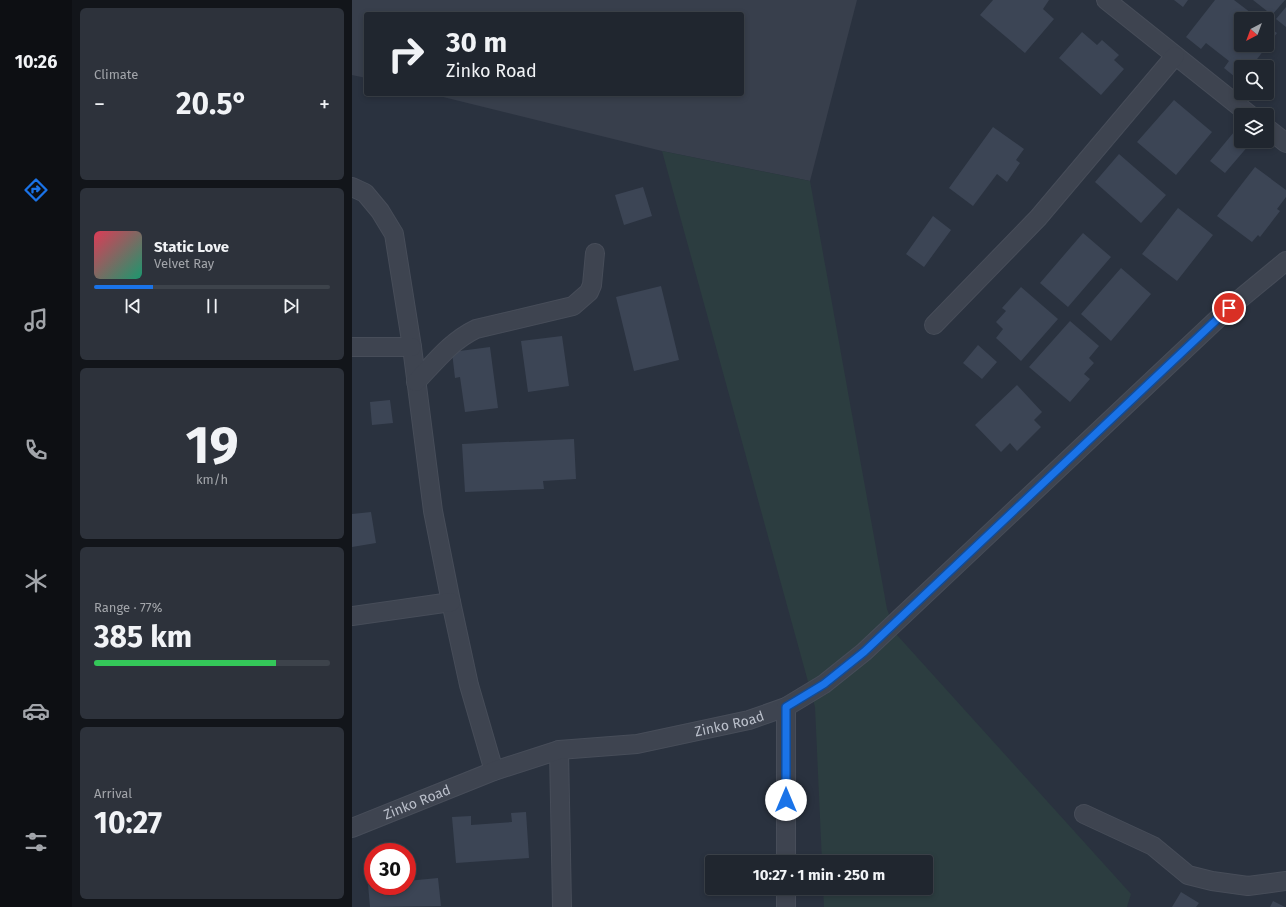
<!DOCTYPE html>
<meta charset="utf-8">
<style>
:root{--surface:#20262f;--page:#2d323b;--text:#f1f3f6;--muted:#a2a5aa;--line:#3d434b;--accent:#1a73e8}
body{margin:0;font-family:"Fira Sans",sans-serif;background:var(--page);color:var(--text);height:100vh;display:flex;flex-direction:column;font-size:15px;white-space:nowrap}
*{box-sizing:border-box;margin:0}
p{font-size:13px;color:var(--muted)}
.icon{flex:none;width:22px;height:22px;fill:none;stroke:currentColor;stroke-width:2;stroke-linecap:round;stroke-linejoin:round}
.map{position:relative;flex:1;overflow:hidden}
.panel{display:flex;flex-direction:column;gap:8px;padding:8px;background:#12151a;width:280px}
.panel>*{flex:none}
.guide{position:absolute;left:12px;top:12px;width:380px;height:84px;border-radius:4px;box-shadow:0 2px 6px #0003,0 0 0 1px var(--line);background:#20262f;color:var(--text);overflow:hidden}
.needle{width:26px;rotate:221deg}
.tools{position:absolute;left:882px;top:12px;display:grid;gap:8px}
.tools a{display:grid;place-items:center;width:40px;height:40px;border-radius:4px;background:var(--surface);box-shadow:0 2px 6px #0003,0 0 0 1px var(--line);font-size:20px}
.speed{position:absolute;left:12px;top:843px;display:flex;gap:8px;font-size:20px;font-weight:700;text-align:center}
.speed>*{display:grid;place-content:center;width:52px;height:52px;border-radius:50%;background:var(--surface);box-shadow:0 2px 6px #0003,0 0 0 1px var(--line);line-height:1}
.speed .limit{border:6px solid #d22;background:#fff;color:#111}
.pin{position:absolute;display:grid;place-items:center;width:34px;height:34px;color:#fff;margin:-17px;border:2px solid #fff;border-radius:50%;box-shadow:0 1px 4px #0007}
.me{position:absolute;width:44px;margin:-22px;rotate:0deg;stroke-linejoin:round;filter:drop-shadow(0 0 3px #0008)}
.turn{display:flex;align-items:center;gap:14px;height:84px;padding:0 16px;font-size:18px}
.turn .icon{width:52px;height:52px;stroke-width:2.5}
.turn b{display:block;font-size:28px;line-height:34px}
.big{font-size:30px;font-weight:700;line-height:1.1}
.panel .card{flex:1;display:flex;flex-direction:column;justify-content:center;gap:6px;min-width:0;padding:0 14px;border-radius:6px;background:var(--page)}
.panel .dial{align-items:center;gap:0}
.dial b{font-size:52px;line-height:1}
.song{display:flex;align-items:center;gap:12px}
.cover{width:48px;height:48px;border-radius:6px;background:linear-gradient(135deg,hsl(350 70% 55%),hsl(160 70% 35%))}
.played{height:4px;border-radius:2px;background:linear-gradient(90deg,var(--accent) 25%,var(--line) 25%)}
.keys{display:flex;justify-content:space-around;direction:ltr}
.heat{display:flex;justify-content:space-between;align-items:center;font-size:22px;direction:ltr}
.charge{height:6px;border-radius:3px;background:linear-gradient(90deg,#34c759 77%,var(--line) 0)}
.trip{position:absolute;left:353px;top:855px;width:228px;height:40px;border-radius:4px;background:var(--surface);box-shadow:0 2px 6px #0003,0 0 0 1px var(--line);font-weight:700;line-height:40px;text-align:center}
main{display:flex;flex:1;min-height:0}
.dock{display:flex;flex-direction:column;width:72px;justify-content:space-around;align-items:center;background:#0d0f13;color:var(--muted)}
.dock .icon{width:28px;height:28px}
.dock .current{color:var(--accent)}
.dock b{font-size:18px;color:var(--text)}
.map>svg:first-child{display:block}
.airport{fill:#383f4c}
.green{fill:#2c3d40}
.building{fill:#3c4555}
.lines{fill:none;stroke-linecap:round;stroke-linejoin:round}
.minor-casing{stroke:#474d59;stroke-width:20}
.minor{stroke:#3e4450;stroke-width:18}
.route-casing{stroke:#114b97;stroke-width:10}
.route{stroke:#1a73e8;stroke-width:7}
.labels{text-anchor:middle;stroke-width:4;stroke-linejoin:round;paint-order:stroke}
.street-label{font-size:14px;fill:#babfca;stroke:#222935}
</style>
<main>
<nav class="dock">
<b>10:26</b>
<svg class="icon current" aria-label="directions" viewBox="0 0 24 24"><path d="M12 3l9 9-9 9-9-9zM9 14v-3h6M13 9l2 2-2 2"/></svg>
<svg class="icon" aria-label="music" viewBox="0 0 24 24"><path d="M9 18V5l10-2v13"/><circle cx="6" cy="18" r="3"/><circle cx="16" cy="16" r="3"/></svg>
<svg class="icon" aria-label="phone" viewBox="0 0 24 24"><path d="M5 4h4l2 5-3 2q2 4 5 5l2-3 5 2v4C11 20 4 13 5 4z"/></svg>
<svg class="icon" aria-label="climate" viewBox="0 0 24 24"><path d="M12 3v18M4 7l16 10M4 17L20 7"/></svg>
<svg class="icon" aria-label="car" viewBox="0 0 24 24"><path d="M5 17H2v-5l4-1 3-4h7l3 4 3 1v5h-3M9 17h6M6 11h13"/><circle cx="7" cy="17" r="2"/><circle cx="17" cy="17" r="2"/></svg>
<svg class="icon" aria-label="filters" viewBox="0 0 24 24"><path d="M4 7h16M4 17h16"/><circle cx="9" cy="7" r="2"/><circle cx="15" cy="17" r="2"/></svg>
</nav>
<section class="panel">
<div class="card"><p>Climate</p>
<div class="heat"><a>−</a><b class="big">20.5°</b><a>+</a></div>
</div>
<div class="card">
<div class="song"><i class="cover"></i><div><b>Static Love</b><p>Velvet Ray</p></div></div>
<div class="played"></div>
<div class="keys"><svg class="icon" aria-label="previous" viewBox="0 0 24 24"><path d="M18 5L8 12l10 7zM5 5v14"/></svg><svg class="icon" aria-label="pause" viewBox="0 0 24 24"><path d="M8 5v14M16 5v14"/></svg><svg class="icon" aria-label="next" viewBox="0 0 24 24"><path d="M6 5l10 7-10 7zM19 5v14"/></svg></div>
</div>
<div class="card dial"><b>19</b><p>km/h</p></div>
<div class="card"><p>Range · 77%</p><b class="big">385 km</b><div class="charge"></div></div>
<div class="card"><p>Arrival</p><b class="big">10:27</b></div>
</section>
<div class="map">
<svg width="934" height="907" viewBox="0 0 934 907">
<rect width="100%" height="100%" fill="#2a323f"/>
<path class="airport" d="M 0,0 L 505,0 L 458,181 L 310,151 L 79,94 L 390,94 L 390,14 L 14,14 L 14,78 L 0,75 Z"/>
<path class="green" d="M 310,151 L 458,181 L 535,609 L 545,635 L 779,894 L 775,907 L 472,907 L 471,888 L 574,888 L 574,862 L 470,862 L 463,707 Z"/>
<path class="building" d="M 641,0 L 697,0 L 691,9 L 702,19 L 673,53 L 628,15 Z
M 822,0 L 836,0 L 831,7 Z
M 863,0 L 882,0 L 907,19 L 889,19 L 889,45 L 915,45 L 915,26 L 925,33 L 899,67 L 889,67 L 888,81 L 872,68 L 877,61 L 854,43 L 849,49 L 834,37 Z
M 901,0 L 933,0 L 920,15 Z
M 934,7 L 934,27 L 924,19 Z
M 730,32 L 745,45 L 750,40 L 767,55 L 762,60 L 772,69 L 749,95 L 707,58 Z
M 822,100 L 860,132 L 824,175 L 785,142 Z
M 641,127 L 672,149 L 664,160 L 668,163 L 655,182 L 645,174 L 621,206 L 597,188 Z
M 882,132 L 889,139 L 889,141 L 897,145 L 873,173 L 858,161 Z
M 767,154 L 814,195 L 789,223 L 743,182 Z
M 903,167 L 934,190 L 934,197 L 925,209 L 928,211 L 908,237 L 906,235 L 900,242 L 865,216 Z
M 291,187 L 300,216 L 272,225 L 263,195 Z
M 826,208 L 861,235 L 825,281 L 790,254 Z
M 581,216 L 599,230 L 572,267 L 554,254 Z
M 731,233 L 759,257 L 716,307 L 688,283 Z
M 769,268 L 799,294 L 759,341 L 729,314 Z
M 309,286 L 327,360 L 282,371 L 264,297 Z
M 669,287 L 706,319 L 669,361 L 644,338 L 651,329 L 644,322 L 654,311 L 650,308 Z
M 718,321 L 747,346 L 737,358 L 742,363 L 732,374 L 738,379 L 718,402 L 677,367 Z
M 210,336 L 217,386 L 176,392 L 169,341 Z
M 626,345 L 645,362 L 630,379 L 611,363 Z
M 138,347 L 146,408 L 113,412 L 108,377 L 103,378 L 100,352 Z
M 665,385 L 690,412 L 682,420 L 689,427 L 665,451 L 658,443 L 649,452 L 623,425 Z
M 38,400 L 41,423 L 20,425 L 18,402 Z
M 222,439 L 224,479 L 191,481 L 192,489 L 113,492 L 110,444 Z
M 19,512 L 24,543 L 0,547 L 0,514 Z
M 174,812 L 177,858 L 104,863 L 100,817 L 119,816 L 119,825 L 160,822 L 159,813 Z
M 86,878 L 89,906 L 18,907 L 16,884 L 21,884 L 21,886 L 55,886 L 55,881 Z
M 829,892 L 847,903 L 844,907 L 820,907 Z
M 921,901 L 933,907 L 918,907 Z"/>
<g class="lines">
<g class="minor-casing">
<g id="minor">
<path d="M 754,0 L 898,115"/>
<path d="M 915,128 L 934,143"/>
<path d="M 0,187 L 13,193 L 28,211 L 42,234 L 60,347 L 81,511 L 99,602 L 117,685 L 142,771"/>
<path d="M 582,325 L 686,218 L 823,56"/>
<path d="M 0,347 L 60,347"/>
<path d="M 64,382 C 83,362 99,341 124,329 L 221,306 L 237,292 L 240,285 L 243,253"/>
<path d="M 0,616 L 99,602"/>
<path d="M 207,750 L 210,907"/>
<path d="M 732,814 L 801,846 L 836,875 L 860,881 L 896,886 L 934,881"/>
<path id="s1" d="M 0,828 L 142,771 L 207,750 L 285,744 L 397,720 L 434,707 L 472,684 L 512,652 L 877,308 L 934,261"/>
<path d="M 434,862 L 434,707"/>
<path d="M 434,907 L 434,888"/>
</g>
</g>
<use href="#minor" class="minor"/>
</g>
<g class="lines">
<g class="route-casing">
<path id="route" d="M 434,800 L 434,707 L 472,684 L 512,652 L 877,308"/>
</g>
<use href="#route" class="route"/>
</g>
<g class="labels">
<g class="street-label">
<text dy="5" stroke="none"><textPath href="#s1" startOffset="394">Zinko Road</textPath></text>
<text dy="5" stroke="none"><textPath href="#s1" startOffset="70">Zinko Road</textPath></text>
</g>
</g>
</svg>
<div class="tools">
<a><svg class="needle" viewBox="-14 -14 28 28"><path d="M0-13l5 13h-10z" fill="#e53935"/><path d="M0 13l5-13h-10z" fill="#a2a5aa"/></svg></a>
<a><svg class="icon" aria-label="search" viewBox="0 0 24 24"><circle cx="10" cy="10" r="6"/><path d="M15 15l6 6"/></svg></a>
<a><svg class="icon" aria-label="layers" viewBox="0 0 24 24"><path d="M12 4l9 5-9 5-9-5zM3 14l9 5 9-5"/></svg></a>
</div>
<div class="speed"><div class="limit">30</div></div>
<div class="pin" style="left:877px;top:308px;background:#d93025"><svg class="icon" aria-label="arrive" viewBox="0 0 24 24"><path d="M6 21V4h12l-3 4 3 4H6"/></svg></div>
<svg class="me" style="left:434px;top:800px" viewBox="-20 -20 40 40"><circle r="19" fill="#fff"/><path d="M0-13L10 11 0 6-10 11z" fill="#1a73e8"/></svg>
<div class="trip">10:27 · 1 min · 250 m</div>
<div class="guide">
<div class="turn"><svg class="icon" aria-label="right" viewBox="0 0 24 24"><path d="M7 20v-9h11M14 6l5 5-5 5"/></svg><div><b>30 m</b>Zinko Road</div></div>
</div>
</div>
</main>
